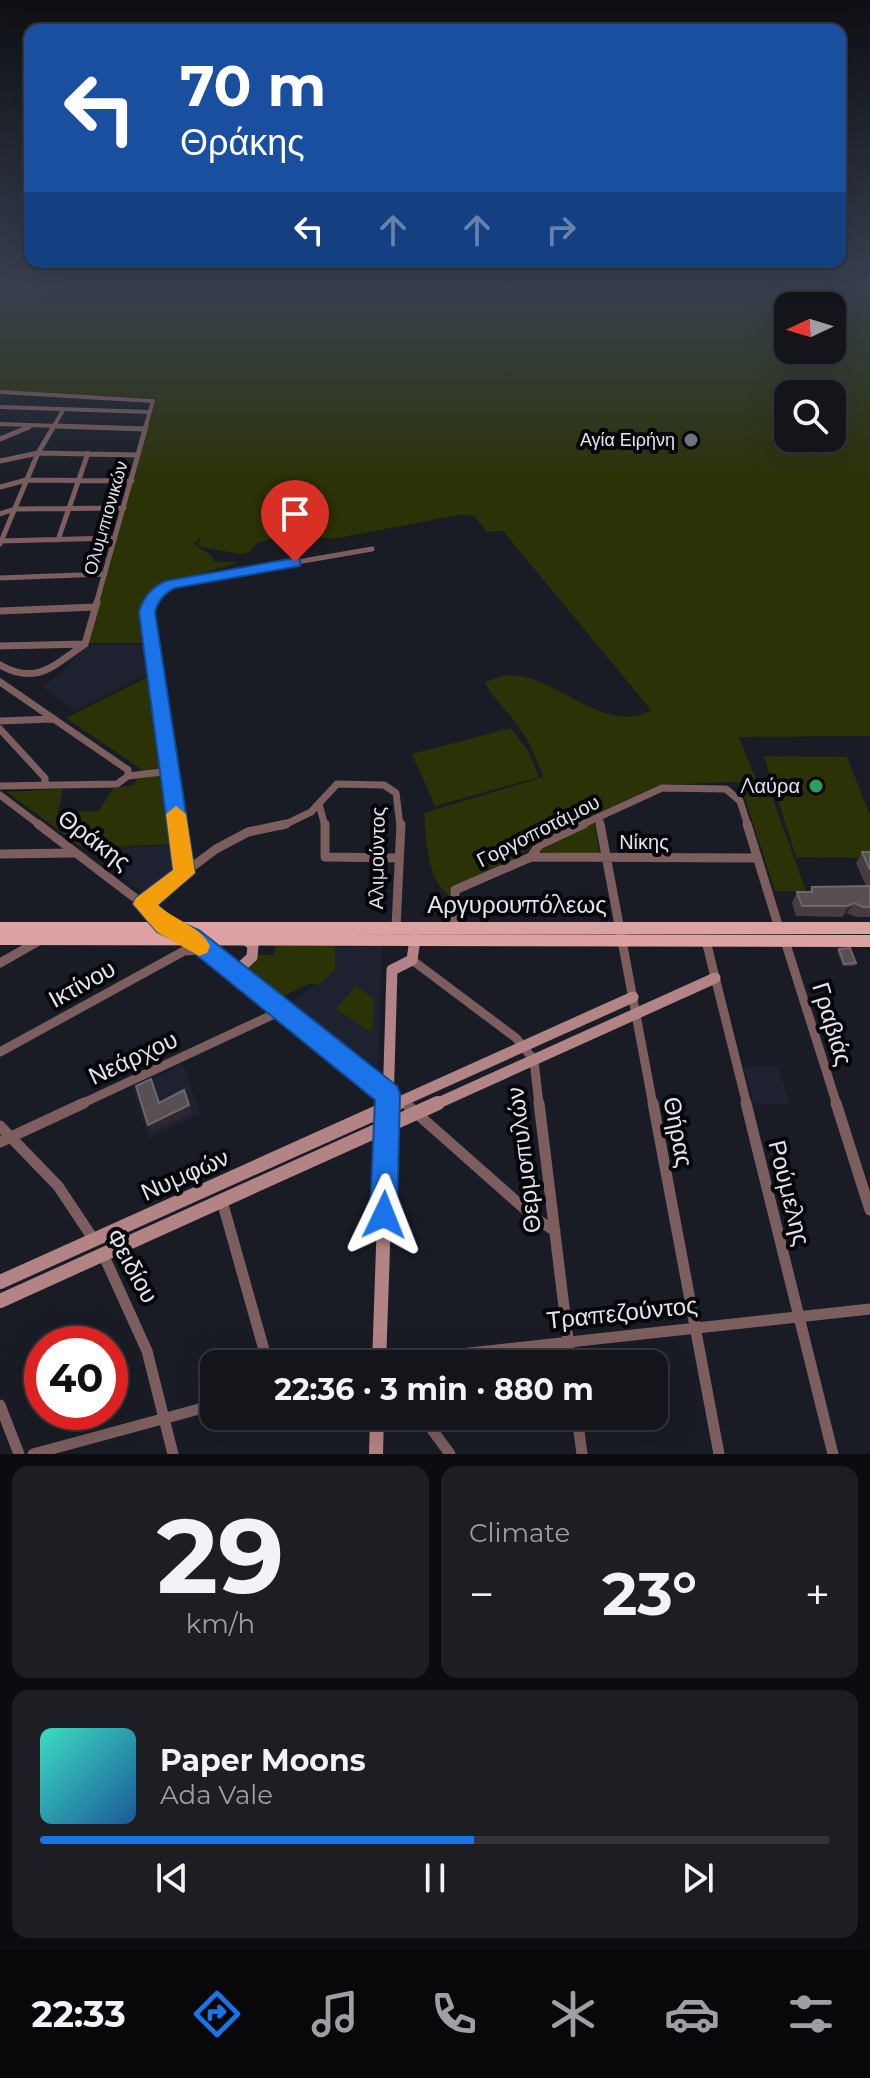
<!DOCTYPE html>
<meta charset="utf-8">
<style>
:root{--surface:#13151b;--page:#1c1e24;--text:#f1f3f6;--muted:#9d9fa3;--line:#32343a;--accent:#1a73e8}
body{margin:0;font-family:Montserrat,sans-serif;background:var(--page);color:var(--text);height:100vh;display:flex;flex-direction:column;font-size:30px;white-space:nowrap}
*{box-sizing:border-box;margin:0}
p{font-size:26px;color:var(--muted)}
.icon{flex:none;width:44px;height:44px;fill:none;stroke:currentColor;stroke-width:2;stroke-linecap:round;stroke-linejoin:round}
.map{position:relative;height:1454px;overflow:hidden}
.sheet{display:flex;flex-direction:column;gap:12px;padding:12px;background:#0a0c0f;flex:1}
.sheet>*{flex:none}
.top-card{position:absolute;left:24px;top:24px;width:822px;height:244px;border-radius:16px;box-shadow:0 8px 32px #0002,0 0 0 2px var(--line);background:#1a4fa0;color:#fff;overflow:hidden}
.needle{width:52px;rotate:266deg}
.tools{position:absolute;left:774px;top:292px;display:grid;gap:16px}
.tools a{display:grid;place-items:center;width:72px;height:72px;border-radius:16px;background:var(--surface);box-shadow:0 8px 32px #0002,0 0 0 2px var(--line);font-size:40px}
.speed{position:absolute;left:24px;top:1326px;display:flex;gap:16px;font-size:40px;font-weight:700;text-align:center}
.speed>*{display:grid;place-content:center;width:104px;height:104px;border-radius:50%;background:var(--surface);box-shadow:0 8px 32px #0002,0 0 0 2px var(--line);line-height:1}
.speed .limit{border:12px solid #d22;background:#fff;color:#111}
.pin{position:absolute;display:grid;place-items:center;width:68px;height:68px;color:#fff;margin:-82px -34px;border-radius:50% 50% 50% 0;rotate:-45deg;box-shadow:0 0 8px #0007}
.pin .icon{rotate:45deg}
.me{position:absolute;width:88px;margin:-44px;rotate:2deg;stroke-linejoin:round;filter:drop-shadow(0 0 6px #0008)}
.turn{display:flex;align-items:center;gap:28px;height:168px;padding:0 24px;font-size:36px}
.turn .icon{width:104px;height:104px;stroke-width:2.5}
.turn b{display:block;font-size:56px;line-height:68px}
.lanes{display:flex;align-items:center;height:76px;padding:0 24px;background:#0003;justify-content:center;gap:40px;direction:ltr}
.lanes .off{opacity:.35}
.big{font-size:60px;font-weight:700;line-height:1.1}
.sheet .card{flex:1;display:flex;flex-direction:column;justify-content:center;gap:12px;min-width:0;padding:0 28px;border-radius:16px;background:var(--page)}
.sheet .dial{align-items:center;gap:0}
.dial b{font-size:104px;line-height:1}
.song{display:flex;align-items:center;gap:24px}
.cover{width:96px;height:96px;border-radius:12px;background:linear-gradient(135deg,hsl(170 70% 55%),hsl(210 70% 35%))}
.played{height:8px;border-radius:4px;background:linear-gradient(90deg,var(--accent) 55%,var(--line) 55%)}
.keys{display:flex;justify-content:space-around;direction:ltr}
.heat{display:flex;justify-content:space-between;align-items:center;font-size:44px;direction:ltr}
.sheet .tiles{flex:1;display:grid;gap:12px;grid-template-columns:1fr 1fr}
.card:last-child{grid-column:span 2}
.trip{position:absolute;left:200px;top:1350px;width:468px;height:80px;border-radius:16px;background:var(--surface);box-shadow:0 8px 32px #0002,0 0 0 2px var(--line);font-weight:700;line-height:80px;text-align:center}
.menu{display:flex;height:128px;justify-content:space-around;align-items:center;background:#08080b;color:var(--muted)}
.menu .icon{width:56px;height:56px}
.menu .current{color:var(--accent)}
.menu b{font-size:36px;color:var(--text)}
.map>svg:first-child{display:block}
.built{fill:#1e2230}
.green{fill:#2b3205;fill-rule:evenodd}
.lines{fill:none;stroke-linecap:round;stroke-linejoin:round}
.street-far4{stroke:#7c5e5f;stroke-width:4}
.street-far3{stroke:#7c5e5f;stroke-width:5}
.street-far2{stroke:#7c5e5f;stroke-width:7}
.street-far1{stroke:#7c5e5f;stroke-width:9}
.street{stroke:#7c5e5f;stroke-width:11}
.secondary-far1{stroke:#b38485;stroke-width:11}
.secondary{stroke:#b38485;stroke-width:14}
.primary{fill:#dea1a2;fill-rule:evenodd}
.wall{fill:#473d40}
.shaded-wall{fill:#2d282d}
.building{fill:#584f52;stroke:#6d666a;stroke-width:2}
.route{fill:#1a73e8;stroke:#114b97;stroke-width:2}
.slow{fill:#f59e0b}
.worship-dot{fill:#6b7280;stroke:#06060a;stroke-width:3}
.leisure-dot{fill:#2e9e5b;stroke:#06060a;stroke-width:3}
.labels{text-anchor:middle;stroke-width:8;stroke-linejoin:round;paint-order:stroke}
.far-poi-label{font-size:18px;fill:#e3e5ec;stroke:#06060a;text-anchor:end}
.far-street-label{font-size:18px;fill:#e3e5ec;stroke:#06060a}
.poi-label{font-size:20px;fill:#e3e5ec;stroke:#06060a;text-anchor:end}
.street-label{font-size:20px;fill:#e3e5ec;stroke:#06060a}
.near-street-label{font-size:24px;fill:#e3e5ec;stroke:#06060a}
</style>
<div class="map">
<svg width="870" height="1454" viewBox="0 0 870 1454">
<rect width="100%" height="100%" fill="#191c24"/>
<path class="built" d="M 90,645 L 147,645 L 150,673 L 75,711 L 42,687 L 72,664 L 68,661 Z
M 174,846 L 177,871 L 144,894 L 84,848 Z
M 382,946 L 378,1069 L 372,1074 L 360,1065 L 359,1060 L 353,1060 L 299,1017 L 303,1013 L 290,1003 L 334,970 L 335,947 Z
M 183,1064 L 200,1114 L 148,1139 L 133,1089 Z
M 778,1065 L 790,1104 L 754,1105 L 744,1067 Z"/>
<path class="green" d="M 0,286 L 870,286 L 870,736 L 739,737 L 761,792 L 771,794 L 806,891 L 775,891 L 740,783 L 733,782 L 658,785 L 534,844 L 514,860 L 452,886 L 449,896 C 426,877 427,840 424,813 L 543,777 C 536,757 527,736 513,719 C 502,706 493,698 485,682 C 492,680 502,675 509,675 C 554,674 607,737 651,710 L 503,531 L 487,532 L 474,516 L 464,514 L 332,539 L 288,534 L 257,543 L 250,552 L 240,554 L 201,547 L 198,544 L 201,537 L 194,544 L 212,556 L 214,562 L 239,562 L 149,590 L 140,612 L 145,643 L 86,643 L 156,398 L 0,391 ZM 788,306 L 832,306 L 832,350 L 788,350 ZM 788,394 L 832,394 L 832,438 L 788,438 Z
M 151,675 L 174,844 L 83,848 L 7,792 L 63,789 L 58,812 L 99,811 L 113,788 L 134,785 L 141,769 L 66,718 Z
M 511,728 L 528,751 L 539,777 L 435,806 L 412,754 Z
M 764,756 L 847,757 L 870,815 L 870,858 L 796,857 Z
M 594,822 L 600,855 L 540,852 L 540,849 Z
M 335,945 L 335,970 L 320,984 L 308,984 L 276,1000 L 243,972 L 257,955 L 274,955 L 275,946 Z
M 356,986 L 374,998 L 373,1029 L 369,1031 L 336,1009 Z"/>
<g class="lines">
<path class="street-far4" d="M 0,392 L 153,401 L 145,428
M 0,407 L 150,412
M 0,424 L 115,428
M 53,428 L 63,410"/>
<path class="street-far3" d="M 57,426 L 145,429
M 0,439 L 29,427
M 0,461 L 38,453 L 138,455
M 0,487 L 26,480 L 132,481
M 0,514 L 15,509 L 124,508
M 58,540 L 88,453
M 0,541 L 115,538
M 0,544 L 38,453 L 54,426
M 0,578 L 105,574
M 96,604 L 146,426
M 150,604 L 153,597 L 171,584 L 372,549"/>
<path class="street-far2" d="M 151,602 L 147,612 L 177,826
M 0,611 L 95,607
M 0,646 L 85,644
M 0,665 C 37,686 54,665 85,644 L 97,602
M 0,682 L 128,770 L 128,776
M 0,721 L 53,719
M 0,729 L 45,778 L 45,785
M 128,776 L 171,771
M 0,786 L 117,784 L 128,776
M 0,795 L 41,826
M 319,804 L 325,826
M 599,817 L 601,826
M 282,826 L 311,812 L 337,784 L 384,785 L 396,793 L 400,826
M 579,826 L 662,788 L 726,789 L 740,801 L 748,826"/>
<path class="street-far1" d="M 38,824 L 143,904 L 165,926
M 325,824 L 325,857 L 399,858
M 600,824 L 653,1105
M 747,824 L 779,928
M 0,854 L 74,853
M 531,857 L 757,858
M 184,873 L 216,849 L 248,832 L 286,824
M 143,904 L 184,873 L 177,824
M 396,927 L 401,824
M 454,927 L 455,890 L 531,857 L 539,845 L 584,824
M 706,941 L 747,1105
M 785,941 L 837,1105
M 412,960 L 516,1038 L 534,1060 L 539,1105
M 0,963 L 37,942
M 0,1052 L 184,951 L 202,950
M 403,1101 L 407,1105
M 79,1105 L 283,1010"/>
<path class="street" d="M 405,1103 L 535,1218 L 555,1231
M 539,1103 L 571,1364
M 653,1103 L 719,1454
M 746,1103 L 833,1454
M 836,1103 L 870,1210
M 0,1126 L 58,1186 L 94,1240
M 0,1142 L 84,1103
M 222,1201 L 268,1364
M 103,1254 L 147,1351 L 173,1454
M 369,1364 L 870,1309
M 0,1405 L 19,1454
M 422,1416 L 450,1454
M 577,1416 L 582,1454
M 33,1454 L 214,1405"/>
<path class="secondary-far1" d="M 191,937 L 388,1094
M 226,968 L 241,967 L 252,957 L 253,945 L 244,939
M 388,1105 L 392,970 L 412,960 L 415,939
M 393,1105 L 633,997
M 434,1105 L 715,978"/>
<path class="secondary" d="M 0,1282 L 398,1103
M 0,1301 L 438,1103
M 379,1364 L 388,1103
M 376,1454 L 377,1416"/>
<path class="primary" d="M 0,922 L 870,922 L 870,934 L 332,934 L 870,935 L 870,947 L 0,945 Z"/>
</g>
<path class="wall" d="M 862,852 L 870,852 L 870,917 L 856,917 L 847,913 L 842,917 L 796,916 L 792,903 L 797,892 L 809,892 L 812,887 L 866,886 L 856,863 Z
M 839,949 L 856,963 L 854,966 L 843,966 L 837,951 Z"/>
<path class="shaded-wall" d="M 854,903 L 847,913 L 842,917 L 848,906 Z
M 184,1090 L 193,1112 L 152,1132 L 148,1125 Z"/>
<path class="building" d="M 862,852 L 870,852 L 870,870 Z
M 870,886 L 870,907 L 863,907 L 854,903 L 848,906 L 802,906 L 797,892 L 812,892 L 812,887 Z
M 850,948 L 856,963 L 844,964 L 839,949 Z
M 151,1079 L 159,1103 L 184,1090 L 189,1105 L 148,1125 L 136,1086 Z"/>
<linearGradient id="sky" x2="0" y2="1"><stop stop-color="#0e0f14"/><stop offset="0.58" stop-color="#384050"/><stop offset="1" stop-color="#384050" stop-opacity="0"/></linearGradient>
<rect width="870" height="490" fill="url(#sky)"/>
<path class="route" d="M 295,558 L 300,559 L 300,566 L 175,588 C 164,593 158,600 155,612 L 195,873 L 158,905 L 173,919 L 199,930 L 397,1086 L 400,1094 L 397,1215 L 393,1224 L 384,1228 L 374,1224 L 370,1215 L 375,1100 L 183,944 L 157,932 L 133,904 L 136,898 L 173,870 L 139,612 C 143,597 152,587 166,581 Z"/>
<path class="slow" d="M 176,806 L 186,814 L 195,873 L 158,905 C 175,921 201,926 210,946 L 207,953 L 199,956 L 157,932 L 133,904 L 136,898 L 173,870 L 166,814 Z"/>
<circle class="worship-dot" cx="691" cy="440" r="8"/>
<circle class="leisure-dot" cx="816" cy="786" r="8"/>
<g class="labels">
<g class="far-poi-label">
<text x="675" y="446">Αγία Ειρήνη</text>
</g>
<g class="far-street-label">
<text transform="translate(106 518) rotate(-74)" y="6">Ολυμπιονικών</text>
</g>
<g class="poi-label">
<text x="800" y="793">Λαύρα</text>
</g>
<g class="street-label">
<text transform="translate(538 831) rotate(-27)" y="7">Γοργοποτάμου</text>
<text x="644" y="849">Νίκης</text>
<text transform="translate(377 858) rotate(-89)" y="7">Αλιμούντος</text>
</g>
<g class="near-street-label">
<text transform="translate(94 840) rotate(37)" y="8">Θράκης</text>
<text x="517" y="913">Αργυρουπόλεως</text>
<text transform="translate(82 984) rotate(-29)" y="8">Ικτίνου</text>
<text transform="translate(832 1024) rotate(73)" y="8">Γραβιάς</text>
<text transform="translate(133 1058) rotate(-25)" y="8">Νεάρχου</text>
<text transform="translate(678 1132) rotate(79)" y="8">Θήρας</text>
<text transform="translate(524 1160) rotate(-97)" y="8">Θερμοπυλών</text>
<text transform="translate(185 1175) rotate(-24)" y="8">Νυμφών</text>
<text transform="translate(789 1193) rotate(76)" y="8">Ρούμελης</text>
<text transform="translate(132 1266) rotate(61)" y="8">Φειδίου</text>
<text transform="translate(622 1313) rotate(-6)" y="8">Τραπεζούντος</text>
</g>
</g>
</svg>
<div class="tools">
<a><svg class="needle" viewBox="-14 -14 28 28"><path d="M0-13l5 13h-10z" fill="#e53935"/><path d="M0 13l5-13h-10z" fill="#9d9fa3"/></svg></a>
<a><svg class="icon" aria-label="search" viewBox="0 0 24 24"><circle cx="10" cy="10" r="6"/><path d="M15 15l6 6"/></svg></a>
</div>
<div class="speed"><div class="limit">40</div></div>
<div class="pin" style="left:295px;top:562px;background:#d93025"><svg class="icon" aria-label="arrive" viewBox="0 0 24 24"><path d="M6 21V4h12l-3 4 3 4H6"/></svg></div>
<svg class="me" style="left:384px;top:1215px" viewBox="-20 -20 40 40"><path d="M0-17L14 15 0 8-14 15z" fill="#1a73e8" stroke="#fff" stroke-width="4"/></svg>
<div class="trip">22:36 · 3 min · 880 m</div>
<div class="top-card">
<div class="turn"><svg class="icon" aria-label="left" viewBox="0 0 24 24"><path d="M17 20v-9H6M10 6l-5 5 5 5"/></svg><div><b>70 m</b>Θράκης</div></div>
<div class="lanes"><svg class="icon" aria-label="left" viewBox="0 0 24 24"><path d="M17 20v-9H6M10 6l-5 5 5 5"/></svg><svg class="icon off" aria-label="ahead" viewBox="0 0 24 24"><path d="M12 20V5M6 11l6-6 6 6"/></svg><svg class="icon off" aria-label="ahead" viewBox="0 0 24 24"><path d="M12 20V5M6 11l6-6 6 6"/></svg><svg class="icon off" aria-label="right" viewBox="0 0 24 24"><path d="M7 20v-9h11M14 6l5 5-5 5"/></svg></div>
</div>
</div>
<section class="sheet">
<div class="tiles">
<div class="card dial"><b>29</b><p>km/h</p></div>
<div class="card"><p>Climate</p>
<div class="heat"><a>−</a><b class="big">23°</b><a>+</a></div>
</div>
<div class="card">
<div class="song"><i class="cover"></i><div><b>Paper Moons</b><p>Ada Vale</p></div></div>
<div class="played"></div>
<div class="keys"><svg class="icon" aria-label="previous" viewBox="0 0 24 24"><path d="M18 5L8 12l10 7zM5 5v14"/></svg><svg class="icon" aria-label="pause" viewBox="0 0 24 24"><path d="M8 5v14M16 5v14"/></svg><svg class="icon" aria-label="next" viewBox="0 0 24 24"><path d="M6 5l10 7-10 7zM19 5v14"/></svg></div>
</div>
</div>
</section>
<nav class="menu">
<b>22:33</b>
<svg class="icon current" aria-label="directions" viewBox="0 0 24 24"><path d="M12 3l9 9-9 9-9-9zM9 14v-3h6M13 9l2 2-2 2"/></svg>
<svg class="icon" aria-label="music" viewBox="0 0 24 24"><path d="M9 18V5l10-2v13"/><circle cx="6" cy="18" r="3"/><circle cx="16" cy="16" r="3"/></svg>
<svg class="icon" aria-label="phone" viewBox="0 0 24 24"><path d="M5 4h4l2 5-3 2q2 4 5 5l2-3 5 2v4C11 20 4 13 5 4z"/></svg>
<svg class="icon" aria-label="climate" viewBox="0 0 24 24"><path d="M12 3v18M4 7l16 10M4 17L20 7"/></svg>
<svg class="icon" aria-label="car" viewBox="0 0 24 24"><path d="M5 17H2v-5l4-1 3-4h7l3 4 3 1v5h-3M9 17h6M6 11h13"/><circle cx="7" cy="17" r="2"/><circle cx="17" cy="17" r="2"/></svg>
<svg class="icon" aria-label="filters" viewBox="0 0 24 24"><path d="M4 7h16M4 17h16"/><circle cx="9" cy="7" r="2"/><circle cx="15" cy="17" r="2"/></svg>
</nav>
